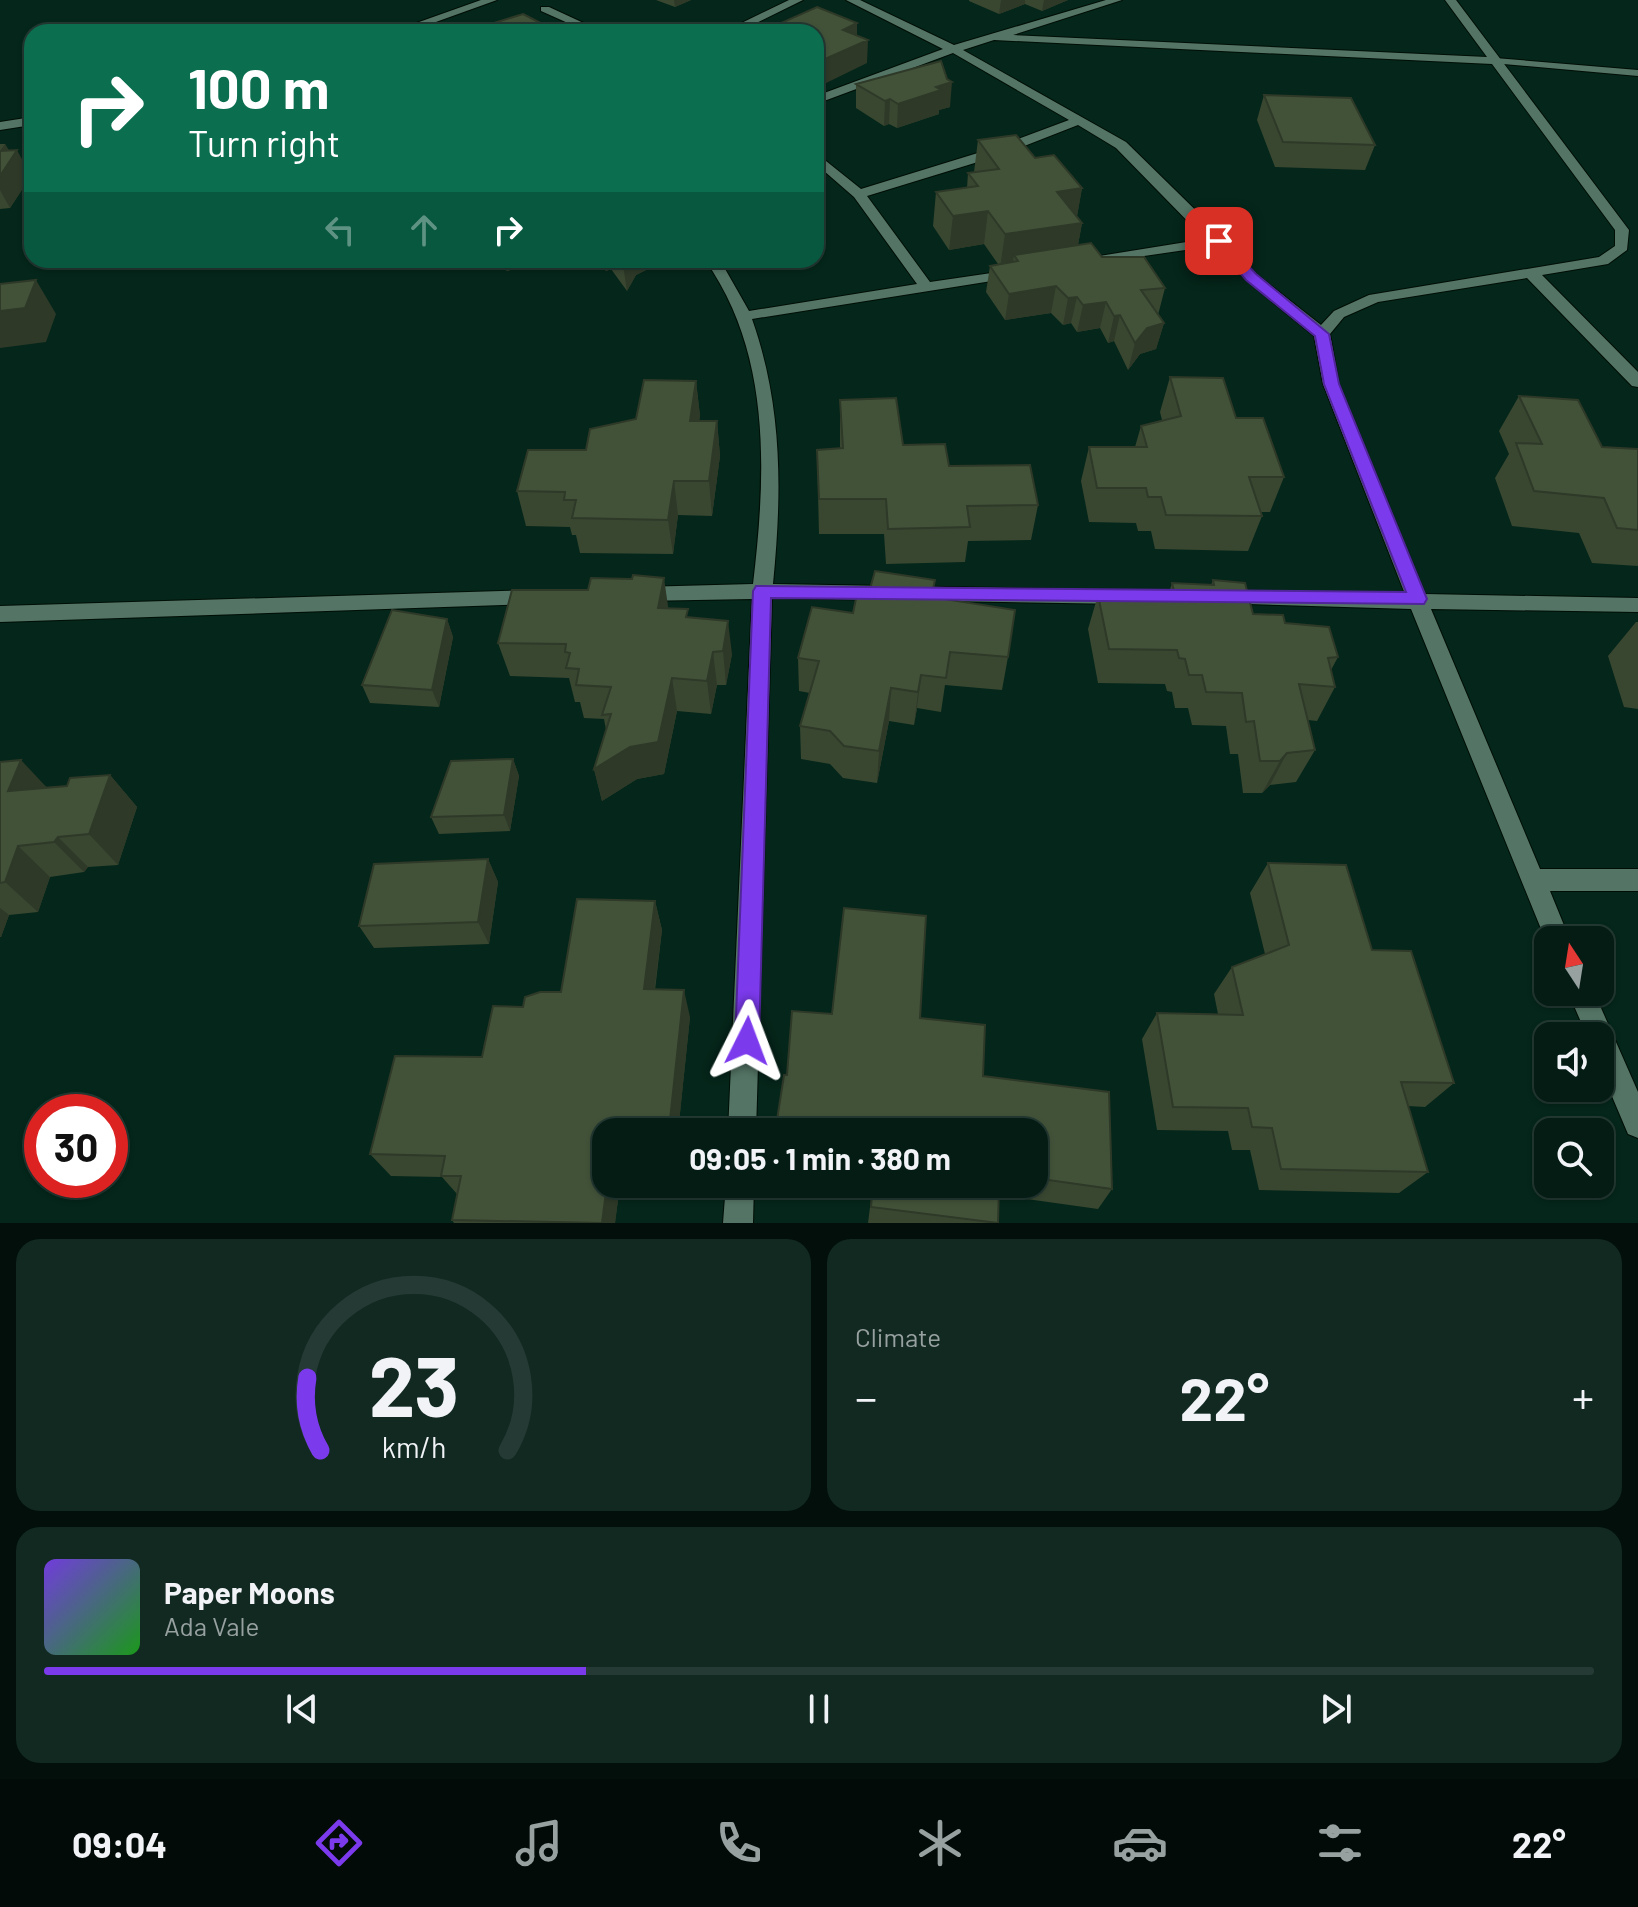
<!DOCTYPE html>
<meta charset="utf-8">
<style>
:root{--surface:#041c14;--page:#122922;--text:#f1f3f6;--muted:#97a1a0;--line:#253a34;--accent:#7c3aed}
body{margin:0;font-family:Barlow,sans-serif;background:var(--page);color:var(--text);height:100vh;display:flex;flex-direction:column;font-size:30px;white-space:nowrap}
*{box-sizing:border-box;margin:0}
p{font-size:26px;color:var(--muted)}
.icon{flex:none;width:44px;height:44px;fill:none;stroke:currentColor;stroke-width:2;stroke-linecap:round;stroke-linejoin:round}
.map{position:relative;height:1223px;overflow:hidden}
.sheet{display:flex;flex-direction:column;gap:16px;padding:16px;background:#020f0b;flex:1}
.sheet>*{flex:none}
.banner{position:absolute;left:24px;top:24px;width:800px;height:244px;border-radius:24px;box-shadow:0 2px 6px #0004,0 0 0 2px var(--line);background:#0b6e4f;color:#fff;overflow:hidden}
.needle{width:52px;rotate:348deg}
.buttons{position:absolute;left:1534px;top:926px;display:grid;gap:16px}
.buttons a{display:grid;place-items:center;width:80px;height:80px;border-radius:16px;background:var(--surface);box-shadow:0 2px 6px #0004,0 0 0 2px var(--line);font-size:40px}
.speed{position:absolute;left:24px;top:1094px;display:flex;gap:16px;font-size:40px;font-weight:700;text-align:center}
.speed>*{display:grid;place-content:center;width:104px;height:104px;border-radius:50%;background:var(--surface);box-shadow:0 2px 6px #0004,0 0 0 2px var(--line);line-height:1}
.speed .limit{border:12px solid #d22;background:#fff;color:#111}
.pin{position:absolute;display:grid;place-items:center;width:68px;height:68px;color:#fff;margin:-34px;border-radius:16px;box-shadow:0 4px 12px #0006}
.me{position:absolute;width:88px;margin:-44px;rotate:3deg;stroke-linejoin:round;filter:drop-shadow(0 0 6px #0008)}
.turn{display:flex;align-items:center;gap:28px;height:168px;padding:0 32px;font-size:36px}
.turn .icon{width:104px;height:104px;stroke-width:2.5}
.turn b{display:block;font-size:56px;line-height:68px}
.lanes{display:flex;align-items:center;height:76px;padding:0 32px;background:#0003;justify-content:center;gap:40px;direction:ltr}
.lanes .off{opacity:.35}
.big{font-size:60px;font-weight:700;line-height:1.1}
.sheet .widget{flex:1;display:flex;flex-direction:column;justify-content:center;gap:12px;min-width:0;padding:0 28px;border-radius:24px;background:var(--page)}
.sheet .dial{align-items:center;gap:0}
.dial svg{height:208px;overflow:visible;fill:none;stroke:var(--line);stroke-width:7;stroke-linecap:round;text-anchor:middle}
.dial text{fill:var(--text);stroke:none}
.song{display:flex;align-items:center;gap:24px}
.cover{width:96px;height:96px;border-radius:12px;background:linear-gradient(135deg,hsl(260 70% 55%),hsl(120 70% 35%))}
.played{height:8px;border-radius:4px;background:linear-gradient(90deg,var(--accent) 35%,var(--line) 35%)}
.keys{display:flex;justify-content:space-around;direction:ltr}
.heat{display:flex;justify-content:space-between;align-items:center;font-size:44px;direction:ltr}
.sheet .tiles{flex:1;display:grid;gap:16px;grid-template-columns:1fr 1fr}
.widget:last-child{grid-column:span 2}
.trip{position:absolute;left:592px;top:1118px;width:456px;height:80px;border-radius:24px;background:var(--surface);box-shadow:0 2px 6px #0004,0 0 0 2px var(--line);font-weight:700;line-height:80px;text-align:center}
.dock{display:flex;height:128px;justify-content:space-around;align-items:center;background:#020b08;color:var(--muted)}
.dock .icon{width:56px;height:56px}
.dock .selected{color:var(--accent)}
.dock b{font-size:36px;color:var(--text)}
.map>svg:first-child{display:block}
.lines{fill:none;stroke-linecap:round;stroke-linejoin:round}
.lane-casing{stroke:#000e06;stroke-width:2}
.street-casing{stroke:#000e06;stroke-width:2}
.lane{fill:#547566;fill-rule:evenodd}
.street{fill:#547566;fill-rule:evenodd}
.wall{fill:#394731}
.shaded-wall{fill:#2e3928}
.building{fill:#425239;stroke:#2e3928;stroke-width:2}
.route{fill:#7c3aed;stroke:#51269a;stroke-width:2}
</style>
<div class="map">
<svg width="1638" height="1223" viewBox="0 0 1638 1223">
<rect width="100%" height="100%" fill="#05261a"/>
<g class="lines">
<g class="lane-casing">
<path id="lane" d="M 1495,58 L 1638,70 L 1638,76 L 1492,63 L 1490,61 Z"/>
</g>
<g class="street-casing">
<path id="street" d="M 481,0 L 497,0 L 408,32 L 391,32 Z
M 789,0 L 803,0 L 738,32 L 723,32 Z
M 846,0 L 860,0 L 954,45 L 1106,0 L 1122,0 L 1013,35 L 1487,57 L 1445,0 L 1456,0 L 1629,230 L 1627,250 L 1608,264 L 1542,275 L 1638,372 L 1638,387 L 1632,386 L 1527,278 L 1378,302 L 1344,317 L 1330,334 L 1339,384 L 1425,594 L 1638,598 L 1638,612 L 1431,609 L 1540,869 L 1638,869 L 1638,891 L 1550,891 L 1570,940 L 1548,940 L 1548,946 L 1411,609 L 1217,603 L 1214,598 L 1217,593 L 1224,591 L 1405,594 L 1323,384 L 1314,336 L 1246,280 L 1213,246 L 1082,265 L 1082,259 L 1087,258 L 1205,239 L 1116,148 L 1078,125 L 1004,154 L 867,196 L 930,282 L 1012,270 L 1019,274 L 1017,277 L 752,319 C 783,407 782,493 773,584 L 1124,590 L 1131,592 L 1134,597 L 1131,602 L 1124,604 L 772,598 L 756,1132 L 728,1132 L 752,599 L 640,601 L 633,599 L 630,594 L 633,589 L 640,587 L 753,584 C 766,475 772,354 705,260 L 720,260 L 749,311 L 917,284 L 854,197 L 816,164 L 816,153 L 861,189 L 994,148 L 1069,120 L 953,53 L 816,104 L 816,96 L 943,49 ZM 994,40 L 1492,64 L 1615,230 L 1615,246 L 1599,257 L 1369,295 L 1334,311 L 1321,325 L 1256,274 L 1224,238 L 1126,142 L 963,50 Z
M 541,7 L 549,7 L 603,32 L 588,32 L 541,11 Z
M 32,117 L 32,125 L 0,130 L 0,122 Z
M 536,590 L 543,592 L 546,597 L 543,602 L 536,604 L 0,622 L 0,606 Z
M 1568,992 L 1594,992 L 1638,1092 L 1638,1138 L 1628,1134 L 1600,1068 L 1600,1036 L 1587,1036 Z
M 726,1184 L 754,1184 L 753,1223 L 723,1223 Z"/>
</g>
<use href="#lane" class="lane"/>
<use href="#street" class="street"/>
</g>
<path class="wall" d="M 656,0 L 691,0 L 675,7 Z
M 969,0 L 1068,0 L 1042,11 L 1025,4 L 999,14 L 969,1 Z
M 856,84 L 950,107 L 939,110 L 939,114 L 897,128 L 889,124 L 884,126 L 856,108 Z
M 1264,95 L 1375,145 L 1365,170 L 1275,167 L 1257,120 Z
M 978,140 L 1035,158 L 1082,188 L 1077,216 L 1082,223 L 1078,245 L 1165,288 L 1158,315 L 1164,323 L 1156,349 L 1140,354 L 1128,370 L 1114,341 L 1108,343 L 1100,328 L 1077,332 L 1071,323 L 1063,325 L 1051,313 L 1005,320 L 986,292 L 990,266 L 998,264 L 984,244 L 949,250 L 933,226 L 936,192 L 967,188 L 968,173 L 974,172 Z
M 0,144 L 5,144 L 9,151 L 31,176 L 10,208 L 0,209 Z
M 496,260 L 537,260 L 507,271 Z
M 555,260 L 649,260 L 650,268 L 636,275 L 627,291 L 611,269 L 606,271 L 596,260 L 576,268 L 569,261 L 561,264 Z
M 1170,377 L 1236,418 L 1284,477 L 1270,512 L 1260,512 L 1262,516 L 1248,551 L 1155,549 L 1151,531 L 1138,531 L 1136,523 L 1089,522 L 1081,481 L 1089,447 L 1135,447 L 1141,426 L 1162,420 L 1160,412 Z
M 696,381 L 700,416 L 699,421 L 717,421 L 720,456 L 712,516 L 678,515 L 673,554 L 580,553 L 576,535 L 572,535 L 570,527 L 526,526 L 517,491 L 586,450 Z
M 1519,396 L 1602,447 L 1638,449 L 1638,566 L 1592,563 L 1579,533 L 1512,526 L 1495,478 L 1509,454 L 1499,431 Z
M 840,400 L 903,445 L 1038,505 L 1031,540 L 968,541 L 965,562 L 886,564 L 884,534 L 819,534 L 817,450 L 840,449 Z
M 935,580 L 933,598 L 1008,657 L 1002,690 L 945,685 L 941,712 L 917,708 L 914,725 L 889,721 L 877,783 L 843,778 L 830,764 L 801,759 L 800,726 L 810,693 L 799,691 L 798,658 L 853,613 L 868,596 Z
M 1213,580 L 1253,614 L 1285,623 L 1338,657 L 1331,670 L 1335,687 L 1317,721 L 1308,720 L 1315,750 L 1296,782 L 1270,785 L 1262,793 L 1243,793 L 1238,754 L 1230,754 L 1226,726 L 1192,725 L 1188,708 L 1175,708 L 1172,692 L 1167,691 L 1165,684 L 1098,683 L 1088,629 L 1098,595 L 1168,596 L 1172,583 L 1211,585 Z
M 668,608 L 689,618 L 732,654 L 726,685 L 717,685 L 711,714 L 677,711 L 664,774 L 637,779 L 602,801 L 594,769 L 606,730 L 604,719 L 584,718 L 580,702 L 575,702 L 569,678 L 510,676 L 498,643 Z
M 447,619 L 453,637 L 439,707 L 370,703 L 362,685 Z
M 1636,622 L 1638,622 L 1638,709 L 1624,707 L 1608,656 Z
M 513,759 L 519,776 L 510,831 L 439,834 L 431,817 Z
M 0,762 L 47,787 L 67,786 L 110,775 L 137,807 L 118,865 L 88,867 L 84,872 L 50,877 L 38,912 L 9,915 L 1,937 L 0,937 Z
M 488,859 L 498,882 L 489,944 L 374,948 L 359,926 Z
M 1268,863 L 1372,950 L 1454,1083 L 1425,1107 L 1408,1106 L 1428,1172 L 1399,1193 L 1259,1190 L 1250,1150 L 1232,1150 L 1228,1131 L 1157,1130 L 1142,1039 L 1157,1013 L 1218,1014 L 1214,994 L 1232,967 L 1265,954 L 1250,893 Z
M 655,901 L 662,930 L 655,990 L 690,1017 L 678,1132 L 606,1132 L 606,1184 L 620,1184 L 615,1223 L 454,1223 L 452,1220 L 457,1194 L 442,1177 L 391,1176 L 370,1154 L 482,1057 L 523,1007 L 561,992 Z
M 832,1014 L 920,1018 L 983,1076 L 1112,1189 L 1098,1209 L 999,1195 L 998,1223 L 868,1223 L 873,1184 L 1034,1184 L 1034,1132 L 778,1132 L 777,1120 L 787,1075 Z"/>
<path class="shaded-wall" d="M 674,0 L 691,0 L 675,7 Z
M 1001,0 L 1025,0 L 1025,4 L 999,14 Z
M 1044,0 L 1068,0 L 1042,11 Z
M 857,23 L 857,45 L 868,40 L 867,63 L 816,88 L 816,63 L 843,30 Z
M 952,82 L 950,107 L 939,110 L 939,114 L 897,128 L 898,104 L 936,87 Z
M 890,99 L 889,124 L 884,126 L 885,101 Z
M 5,144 L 13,157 L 17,150 L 31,176 L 10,208 L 0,190 L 0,151 Z
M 1082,188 L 1076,222 L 1057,192 Z
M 988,211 L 984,244 L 949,250 L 953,216 Z
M 1082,223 L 1076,256 L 1018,261 L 1014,255 L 1012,266 L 1000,268 L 1005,234 Z
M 504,260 L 537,260 L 507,271 Z
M 560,260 L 569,260 L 569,261 L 561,264 Z
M 574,260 L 596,260 L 576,268 Z
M 604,260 L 610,260 L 611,269 L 606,271 Z
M 626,260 L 649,260 L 650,268 L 636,275 L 627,291 L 623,265 Z
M 36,280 L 56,314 L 46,342 L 0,348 L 0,311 Z
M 1056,286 L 1051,313 L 1005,320 L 1009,294 Z
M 1077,297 L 1071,323 L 1063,325 L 1068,298 Z
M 1106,302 L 1100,328 L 1077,332 L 1083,305 Z
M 1120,315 L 1114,341 L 1108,343 L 1114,316 Z
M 1164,323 L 1156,349 L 1140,354 L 1128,370 L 1135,343 L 1147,328 Z
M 696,381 L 700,416 L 694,456 L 690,421 Z
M 717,421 L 720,456 L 712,516 L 709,481 Z
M 674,481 L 678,515 L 673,554 L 668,520 Z
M 664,578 L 669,613 L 658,608 Z
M 447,619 L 453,637 L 439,707 L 432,690 Z
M 728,621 L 732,654 L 726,685 L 723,651 Z
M 713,652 L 717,685 L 711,714 L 707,681 Z
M 921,675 L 917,708 L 914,725 L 918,692 Z
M 672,678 L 677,711 L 664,774 L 637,779 L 602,801 L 594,769 Z
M 891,688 L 889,721 L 877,783 L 879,751 Z
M 1287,753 L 1270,785 L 1262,793 L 1280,761 Z
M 513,759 L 519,776 L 510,831 L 504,815 Z
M 21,760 L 51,792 L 8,791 Z
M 110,775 L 137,807 L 118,865 L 89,834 Z
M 58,837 L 88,867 L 84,872 L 54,842 Z
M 18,846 L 50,877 L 38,912 L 5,882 Z
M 488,859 L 498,882 L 489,944 L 478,922 Z
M 655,901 L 662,930 L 651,1016 L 644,989 Z
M 0,908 L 9,915 L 1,937 L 0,936 Z
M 684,990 L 690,1017 L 678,1132 L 670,1132 L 669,1129 Z
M 607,1184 L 620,1184 L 615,1223 L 602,1223 Z"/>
<path class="building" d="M 817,7 L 857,23 L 843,30 L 868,40 L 816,63 L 816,32 L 771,32 L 787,25 L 781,23 Z
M 523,14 L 554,30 L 548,32 L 479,31 L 485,29 L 481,27 Z
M 941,61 L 947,79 L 952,82 L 936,87 L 941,90 L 898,104 L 890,99 L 885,101 L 856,84 Z
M 1264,95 L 1351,98 L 1375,145 L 1283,142 Z
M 1016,135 L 1035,158 L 1054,155 L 1082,188 L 1057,192 L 1082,223 L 1005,234 L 988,211 L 953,216 L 936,192 L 978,186 L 968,173 L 999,169 L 978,140 Z
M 17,150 L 0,176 L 0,151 Z
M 1091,243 L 1102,257 L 1144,257 L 1165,288 L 1141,290 L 1164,323 L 1147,328 L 1135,343 L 1120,315 L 1114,316 L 1106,302 L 1083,305 L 1077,297 L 1068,298 L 1056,286 L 1009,294 L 990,266 L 1018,261 L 1014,255 Z
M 36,280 L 25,308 L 0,311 L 0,284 Z
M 1170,377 L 1223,378 L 1236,418 L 1263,418 L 1284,477 L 1249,477 L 1262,516 L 1166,515 L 1161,497 L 1148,497 L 1146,488 L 1097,488 L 1089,447 L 1147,447 L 1141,426 L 1181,416 Z
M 644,380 L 696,381 L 690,421 L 717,421 L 709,481 L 674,481 L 668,520 L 572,518 L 576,500 L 564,500 L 565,492 L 517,491 L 528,450 L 586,450 L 590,429 L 636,419 Z
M 1519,396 L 1578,400 L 1602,447 L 1638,449 L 1638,530 L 1617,528 L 1604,498 L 1534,491 L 1516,443 L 1542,444 Z
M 896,398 L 903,445 L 945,444 L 949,466 L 1030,465 L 1038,505 L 967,506 L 970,527 L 888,529 L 886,499 L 819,499 L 817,450 L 843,448 L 840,400 Z
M 875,571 L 935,580 L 931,597 L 1015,610 L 1008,657 L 950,652 L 946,678 L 921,675 L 918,692 L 891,688 L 879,751 L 844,746 L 830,731 L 800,726 L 819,661 L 798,658 L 812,607 L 853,613 L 857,594 L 868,596 Z
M 633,575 L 664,578 L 658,608 L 688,609 L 686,617 L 728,621 L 723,651 L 713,652 L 707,681 L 672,678 L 658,742 L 630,747 L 594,769 L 611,714 L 602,715 L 611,687 L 576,685 L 579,669 L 566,668 L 570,653 L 565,652 L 566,644 L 498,643 L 512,590 L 588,590 L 591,578 L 632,579 Z
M 1213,580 L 1245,583 L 1253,614 L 1283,615 L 1285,623 L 1329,627 L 1338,657 L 1328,658 L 1335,687 L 1299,684 L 1315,750 L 1287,753 L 1280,761 L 1260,761 L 1254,721 L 1246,722 L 1242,693 L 1206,692 L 1202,675 L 1189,675 L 1185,659 L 1179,658 L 1177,650 L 1109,649 L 1098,595 L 1175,596 L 1172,583 L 1214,585 Z
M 392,610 L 447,619 L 432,690 L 362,685 Z
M 513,759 L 504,815 L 431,817 L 451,761 Z
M 21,760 L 8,791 L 67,786 L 70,778 L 110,775 L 89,834 L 58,837 L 54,842 L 18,846 L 5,882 L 0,883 L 0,762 Z
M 488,859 L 478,922 L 359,926 L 374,864 Z
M 1268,863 L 1346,865 L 1372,950 L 1411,951 L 1454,1083 L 1401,1082 L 1428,1172 L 1281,1169 L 1272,1128 L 1252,1127 L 1248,1108 L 1173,1107 L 1157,1013 L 1243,1015 L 1232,967 L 1289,945 Z
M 577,899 L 655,901 L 644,989 L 684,990 L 669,1129 L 615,1128 L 614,1132 L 606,1132 L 606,1184 L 607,1184 L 602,1223 L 452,1220 L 461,1176 L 441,1176 L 445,1156 L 370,1154 L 395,1056 L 482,1057 L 493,1006 L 523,1007 L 525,997 L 540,992 L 561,992 Z
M 844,908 L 926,916 L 920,1018 L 985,1025 L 983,1076 L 1109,1092 L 1112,1189 L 1034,1178 L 1034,1132 L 851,1132 L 777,1120 L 784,1075 L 787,1075 L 792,1011 L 832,1014 Z
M 873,1184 L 999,1184 L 998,1223 L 871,1207 Z"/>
<path class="route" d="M 1214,238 L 1223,238 L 1256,274 L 1329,334 L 1339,384 L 1427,599 L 1424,604 L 771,598 L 759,1041 L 755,1049 L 747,1053 L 738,1049 L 735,1041 L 753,591 L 756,586 L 1406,592 L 1324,384 L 1315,336 L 1246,280 L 1214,243 Z"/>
</svg>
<div class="buttons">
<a><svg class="needle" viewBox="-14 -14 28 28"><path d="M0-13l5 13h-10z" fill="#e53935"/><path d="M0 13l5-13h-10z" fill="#97a1a0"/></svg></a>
<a><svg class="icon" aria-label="sound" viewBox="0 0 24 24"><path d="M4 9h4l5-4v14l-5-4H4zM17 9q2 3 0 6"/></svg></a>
<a><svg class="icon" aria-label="search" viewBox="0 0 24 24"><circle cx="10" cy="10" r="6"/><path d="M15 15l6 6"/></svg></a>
</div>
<div class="speed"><div class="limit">30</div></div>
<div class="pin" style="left:1219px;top:241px;background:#d93025"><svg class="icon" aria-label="arrive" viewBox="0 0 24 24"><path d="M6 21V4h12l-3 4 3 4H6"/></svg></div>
<svg class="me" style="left:747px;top:1041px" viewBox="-20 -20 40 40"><path d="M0-17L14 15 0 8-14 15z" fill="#7c3aed" stroke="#fff" stroke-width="4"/></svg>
<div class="trip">09:05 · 1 min · 380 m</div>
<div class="banner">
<div class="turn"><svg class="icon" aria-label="right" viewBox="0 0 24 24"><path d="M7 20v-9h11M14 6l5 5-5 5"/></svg><div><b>100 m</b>Turn right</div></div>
<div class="lanes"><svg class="icon off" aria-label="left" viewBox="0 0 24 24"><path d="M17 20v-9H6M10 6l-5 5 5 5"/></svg><svg class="icon off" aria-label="ahead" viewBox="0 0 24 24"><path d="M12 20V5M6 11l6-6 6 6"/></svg><svg class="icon" aria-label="right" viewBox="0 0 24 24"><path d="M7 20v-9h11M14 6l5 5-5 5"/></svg></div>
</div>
</div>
<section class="sheet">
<div class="tiles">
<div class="widget dial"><svg viewBox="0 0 100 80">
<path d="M14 69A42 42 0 1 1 86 69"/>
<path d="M14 69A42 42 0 0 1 9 41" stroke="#7c3aed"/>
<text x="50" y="56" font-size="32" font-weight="700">23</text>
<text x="50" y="72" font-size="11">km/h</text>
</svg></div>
<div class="widget"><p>Climate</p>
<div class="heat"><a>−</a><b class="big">22°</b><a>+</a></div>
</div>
<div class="widget">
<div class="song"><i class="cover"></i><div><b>Paper Moons</b><p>Ada Vale</p></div></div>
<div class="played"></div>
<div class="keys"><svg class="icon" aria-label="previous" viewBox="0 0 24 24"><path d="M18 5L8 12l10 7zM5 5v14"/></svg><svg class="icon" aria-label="pause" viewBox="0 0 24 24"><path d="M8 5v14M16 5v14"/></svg><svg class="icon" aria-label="next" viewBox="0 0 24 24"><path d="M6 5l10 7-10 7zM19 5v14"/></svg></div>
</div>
</div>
</section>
<nav class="dock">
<b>09:04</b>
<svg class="icon selected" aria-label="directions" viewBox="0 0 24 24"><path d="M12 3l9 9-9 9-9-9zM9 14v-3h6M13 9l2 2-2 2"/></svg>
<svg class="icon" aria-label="music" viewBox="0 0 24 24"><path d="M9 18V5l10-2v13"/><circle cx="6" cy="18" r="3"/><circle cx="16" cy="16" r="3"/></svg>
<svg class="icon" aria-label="phone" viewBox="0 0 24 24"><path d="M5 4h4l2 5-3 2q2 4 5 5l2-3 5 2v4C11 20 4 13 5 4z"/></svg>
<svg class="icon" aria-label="climate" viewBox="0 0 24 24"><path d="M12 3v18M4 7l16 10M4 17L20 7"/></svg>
<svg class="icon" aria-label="car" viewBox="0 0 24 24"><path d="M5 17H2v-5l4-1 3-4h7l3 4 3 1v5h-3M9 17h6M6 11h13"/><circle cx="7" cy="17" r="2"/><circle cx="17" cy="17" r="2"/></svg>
<svg class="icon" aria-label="filters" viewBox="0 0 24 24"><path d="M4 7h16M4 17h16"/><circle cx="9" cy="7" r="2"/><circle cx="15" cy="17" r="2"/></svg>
<b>22°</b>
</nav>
